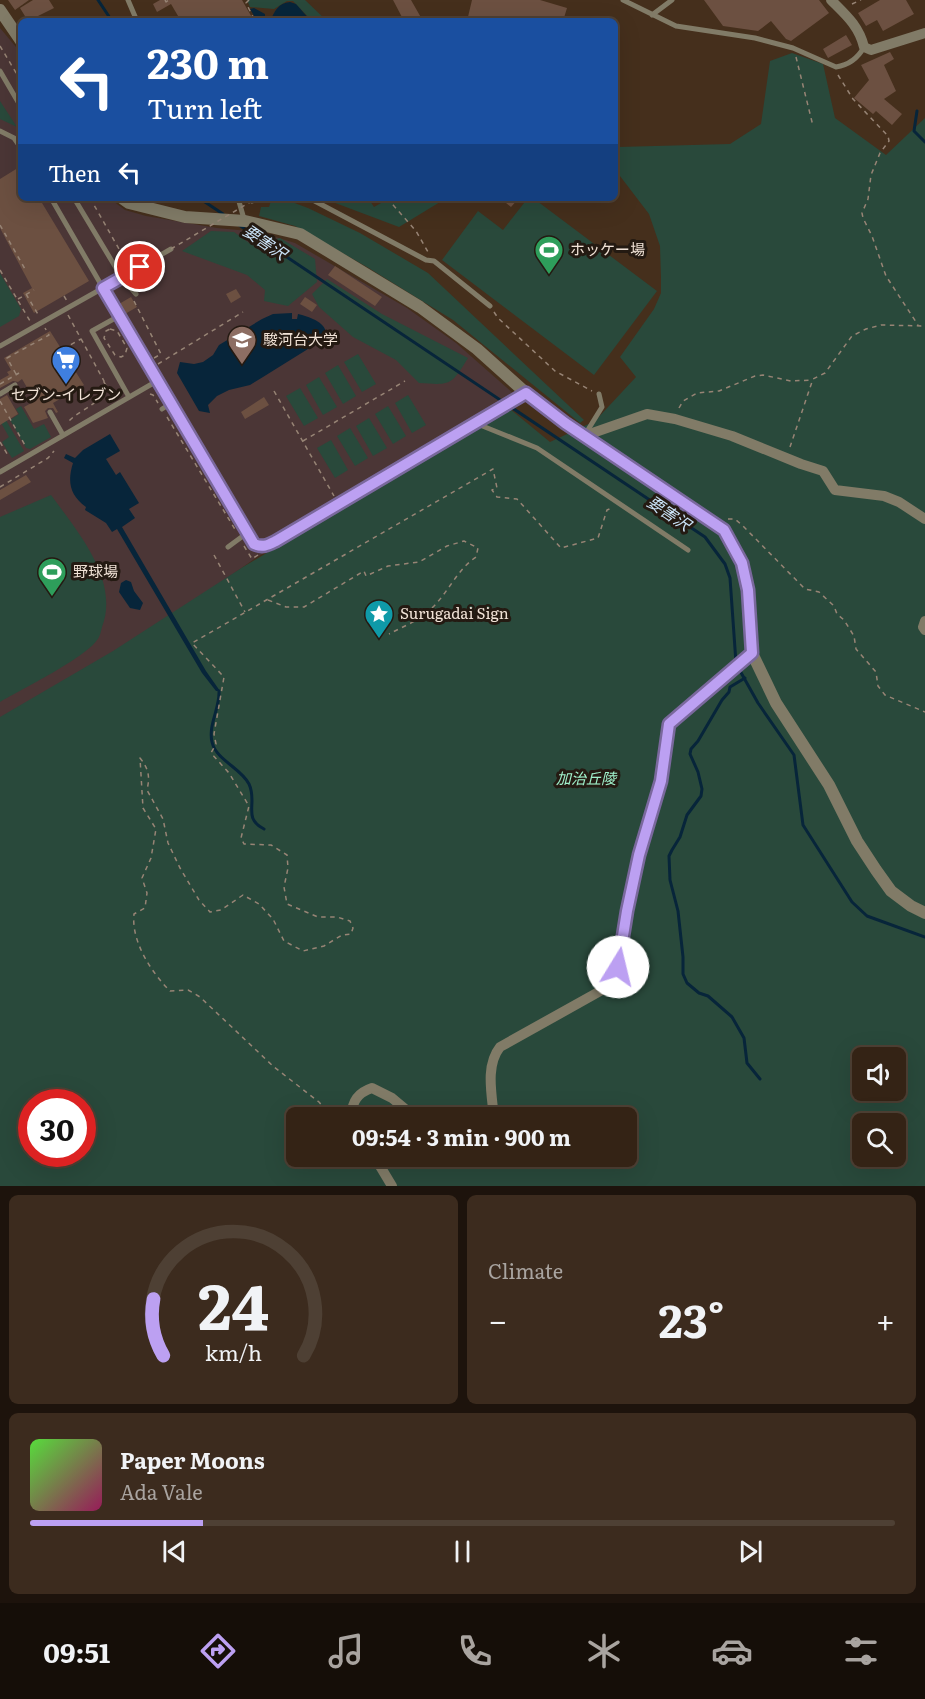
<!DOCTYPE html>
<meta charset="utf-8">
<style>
:root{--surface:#342315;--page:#3c2b1e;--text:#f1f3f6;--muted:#a9a4a0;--line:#4e4034;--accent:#bca0f2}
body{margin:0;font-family:Literata,"Noto Sans JP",serif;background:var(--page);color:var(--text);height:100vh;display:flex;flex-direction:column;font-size:22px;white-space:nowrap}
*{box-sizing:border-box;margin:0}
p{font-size:20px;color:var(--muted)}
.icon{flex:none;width:33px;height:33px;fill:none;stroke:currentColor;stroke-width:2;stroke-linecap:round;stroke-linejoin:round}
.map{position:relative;height:1186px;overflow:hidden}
.sheet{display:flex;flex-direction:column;gap:9px;padding:9px;background:#1d130c;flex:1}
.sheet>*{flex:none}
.banner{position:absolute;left:18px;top:18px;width:600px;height:183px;border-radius:9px;box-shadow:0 6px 24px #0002,0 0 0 2px var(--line);background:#1a4fa0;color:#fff;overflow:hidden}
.tools{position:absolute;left:852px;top:1047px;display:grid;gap:12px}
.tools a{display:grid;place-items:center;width:54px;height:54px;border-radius:9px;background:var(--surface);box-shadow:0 6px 24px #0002,0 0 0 2px var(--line);font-size:30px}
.speed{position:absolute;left:18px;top:1089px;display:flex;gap:12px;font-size:30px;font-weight:700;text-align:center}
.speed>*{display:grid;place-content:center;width:78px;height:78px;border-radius:50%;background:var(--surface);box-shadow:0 6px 24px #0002,0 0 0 2px var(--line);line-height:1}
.speed .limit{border:9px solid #d22;background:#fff;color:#111}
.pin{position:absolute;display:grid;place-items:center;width:51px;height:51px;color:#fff;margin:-26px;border:3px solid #fff;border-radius:50%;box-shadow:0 2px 6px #0007}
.me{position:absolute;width:66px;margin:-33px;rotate:9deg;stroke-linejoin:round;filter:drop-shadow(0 0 4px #0008)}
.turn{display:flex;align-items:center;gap:21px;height:126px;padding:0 30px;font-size:27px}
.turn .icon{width:78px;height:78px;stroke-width:2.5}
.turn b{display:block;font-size:42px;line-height:51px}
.then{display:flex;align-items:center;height:57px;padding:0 30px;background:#0003;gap:12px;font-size:22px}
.big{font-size:45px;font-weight:700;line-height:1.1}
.sheet .widget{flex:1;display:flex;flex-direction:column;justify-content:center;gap:9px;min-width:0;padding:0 21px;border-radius:9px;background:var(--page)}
.sheet .dial{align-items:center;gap:0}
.dial svg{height:156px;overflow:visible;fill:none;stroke:var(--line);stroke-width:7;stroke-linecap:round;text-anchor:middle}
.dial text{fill:var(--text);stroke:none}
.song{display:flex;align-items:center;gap:18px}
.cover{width:72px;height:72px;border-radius:9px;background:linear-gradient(135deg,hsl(110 70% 55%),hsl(330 70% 35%))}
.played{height:6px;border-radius:3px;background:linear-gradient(90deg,var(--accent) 20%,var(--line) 20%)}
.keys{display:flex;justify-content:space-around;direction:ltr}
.heat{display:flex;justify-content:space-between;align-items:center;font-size:33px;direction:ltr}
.sheet .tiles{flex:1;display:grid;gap:9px;grid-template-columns:1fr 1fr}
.widget:last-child{grid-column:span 2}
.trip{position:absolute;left:286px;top:1107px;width:351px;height:60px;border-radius:9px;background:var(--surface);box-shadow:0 6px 24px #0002,0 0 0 2px var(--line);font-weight:700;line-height:60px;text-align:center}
.menu{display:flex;height:96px;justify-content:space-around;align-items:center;background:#150e08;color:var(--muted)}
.menu .icon{width:42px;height:42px}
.menu .active{color:var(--accent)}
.menu b{font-size:27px;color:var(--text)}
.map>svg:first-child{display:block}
.education{fill:#4b3636}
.green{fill:#29493b;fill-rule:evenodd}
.water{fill:#07253a}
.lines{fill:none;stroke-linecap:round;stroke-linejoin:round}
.stream{stroke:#07253a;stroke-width:3}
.building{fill:#6c5041}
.path{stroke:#978475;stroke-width:1.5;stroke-dasharray:4.5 4.5;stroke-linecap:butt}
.service{stroke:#817b67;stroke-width:5}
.minor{stroke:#817b67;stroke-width:10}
.tertiary{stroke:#817b67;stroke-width:12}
.path-bridge{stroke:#978475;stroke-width:1.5;stroke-dasharray:4.5 4.5;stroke-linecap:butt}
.route-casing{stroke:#7a689d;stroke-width:15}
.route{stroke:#bca0f2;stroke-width:10}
.labels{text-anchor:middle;stroke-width:6;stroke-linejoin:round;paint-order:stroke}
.poi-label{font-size:15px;fill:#f1e3d7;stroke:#241a12;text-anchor:start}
.park-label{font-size:15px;font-style:italic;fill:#a0f2cc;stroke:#241a12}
.water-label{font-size:16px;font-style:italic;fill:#cbe4f9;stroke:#241a12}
</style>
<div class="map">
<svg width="925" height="1186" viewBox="0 0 925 1186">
<rect width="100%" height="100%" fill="#452f1c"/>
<path class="education" d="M 0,28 L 21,53 L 21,198 L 109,198 L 125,210 L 146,216 L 217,228 L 259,232 L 295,243 L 407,308 L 456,343 L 523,402 L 257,557 L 122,652 L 0,724 Z"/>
<path class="green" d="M 247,0 L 305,0 L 327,21 L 312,21 L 293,1 L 287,1 L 274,9 L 250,7 Z
M 792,53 L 823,64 L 835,118 L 886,155 L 925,118 L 925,1186 L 0,1186 L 0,717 L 113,651 L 243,567 L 510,409 L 550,442 L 595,421 L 636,377 L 620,357 L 654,309 L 661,293 L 661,278 L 660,246 L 649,214 L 620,176 L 615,191 L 615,141 L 619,142 L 618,147 L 730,144 L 761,124 L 770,61 ZM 862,1058 L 896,1058 L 896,1090 L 862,1090 ZM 32,1102 L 82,1102 L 82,1154 L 32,1154 ZM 297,1118 L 627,1118 L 627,1156 L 297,1156 ZM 862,1124 L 896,1124 L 896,1156 L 862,1156 Z
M 0,101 L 17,127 L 0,119 Z
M 272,198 L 281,198 L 308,208 L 360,233 L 428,273 L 584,420 L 580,423 L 453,320 L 367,267 L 295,226 L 259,216 L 261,207 L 269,207 Z
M 322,198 L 368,198 L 374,207 L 390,198 L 437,198 L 440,202 L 399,227 Z
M 528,198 L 533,198 L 657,291 L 594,375 L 442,260 L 478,211 L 503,230 Z
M 211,231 L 234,232 L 252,245 L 280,238 L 315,259 L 317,282 L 288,306 L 264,301 L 265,290 L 247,275 L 182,251 Z
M 0,273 L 21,309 L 19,316 L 0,327 Z
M 327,279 L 382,314 L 468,358 C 451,386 451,385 419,383 L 396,360 L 353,337 L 319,307 L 312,294 Z
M 358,354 L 376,384 L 362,392 L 344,362 Z
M 338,365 L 356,396 L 343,404 L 325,373 Z
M 319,377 L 337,407 L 323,415 L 306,385 Z
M 300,388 L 318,418 L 304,426 L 286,396 Z
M 408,395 L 426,425 L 412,433 L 395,403 Z
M 21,406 L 34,429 L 44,424 L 51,437 L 30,449 L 26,448 L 10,420 L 19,414 L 16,409 Z
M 388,406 L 406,436 L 393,444 L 375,414 Z
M 0,410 L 24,451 L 12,458 L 2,442 L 9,437 L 0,421 Z
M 369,418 L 387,448 L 373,456 L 356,426 Z
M 350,428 L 368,458 L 355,466 L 337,436 Z
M 331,440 L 348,470 L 335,478 L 317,448 Z
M 51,495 C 77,531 120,580 102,627 C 101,631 100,637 97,640 C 85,658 22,689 0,702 L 0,517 Z"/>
<path class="water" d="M 290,2 L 296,4 L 311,21 L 270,21 C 275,11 278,3 290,2 Z
M 254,8 L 265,14 L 265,21 L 257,21 L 250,9 Z
M 292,313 L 292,319 L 297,319 L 298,314 C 310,317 332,324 324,339 L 263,377 L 250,385 L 229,390 L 217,396 L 208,405 L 210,413 L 199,411 L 177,373 L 180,362 L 194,364 L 203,362 L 213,355 L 219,345 L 262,319 L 273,314 Z
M 110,434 L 120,451 L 106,459 L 116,475 L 120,472 L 139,503 L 129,509 L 135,518 L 122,527 L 206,671 L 220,691 L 216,691 L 202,673 L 117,529 L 112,532 L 106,523 L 85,510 L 86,507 C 70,495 67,482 73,463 L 64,458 L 66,454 L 75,458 L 83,450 Z
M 126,580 L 131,582 L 134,591 L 143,603 L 140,610 L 130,608 L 119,592 L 121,583 Z"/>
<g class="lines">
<path class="stream" d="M 98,0 L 112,21
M 917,111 L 914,131 L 925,142
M 199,198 L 223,214
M 239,225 L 705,537 L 725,564 L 730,578 L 736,663
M 739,669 L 758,703 L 794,755 L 803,825 L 852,902 L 867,916 L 925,937
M 745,678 L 730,687 L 729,692 L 722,700 L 698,741 L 691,749 L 690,754 L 698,772 L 702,789 L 701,796 L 687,815 L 680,837 L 672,850 L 669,856 L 670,880 L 678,911 L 683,957 L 683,974 L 687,983 L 699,993 L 708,996 L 732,1017 L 744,1038 L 747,1063 L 760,1079
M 219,691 C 220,708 208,725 212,742 C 216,760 241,768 249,784 C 258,803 242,818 264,829"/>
</g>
<path class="building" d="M 8,0 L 29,0 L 15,10 Z
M 33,0 L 49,0 L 54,8 L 28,21 L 20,8 Z
M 160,0 L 242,0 L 254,21 L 181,21 L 171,4 L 157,12 L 153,4 Z
M 393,0 L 411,0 L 423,21 L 404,21 Z
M 472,0 L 540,0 L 567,8 L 563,21 L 467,21 Z
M 704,0 L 819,0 L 829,13 L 791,41 L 786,39 L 771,21 L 758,31 L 723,26 Z
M 880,0 L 906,0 L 914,14 L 883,31 L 877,20 L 866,26 L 858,13 Z
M 846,35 L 852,45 L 828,58 L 823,49 Z
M 890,52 L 894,59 L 884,65 L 896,91 L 884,99 L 902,114 L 892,125 L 876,111 L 873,114 L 854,98 L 869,80 L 861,65 Z
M 21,166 L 21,198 L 39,198 L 89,281 L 34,313 L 23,293 L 32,288 L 0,228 L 0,179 Z
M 500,198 L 519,198 L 511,207 Z
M 335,266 L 382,297 L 375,306 L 328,275 Z
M 236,289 L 241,297 L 231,303 L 226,294 Z
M 131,297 L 137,307 L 125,314 L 119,304 Z
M 305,297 L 317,305 L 312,312 L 300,304 Z
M 50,331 L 84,385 L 53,403 L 58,412 L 56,413 L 53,408 L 48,408 L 45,411 L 48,418 L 33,423 L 24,407 L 35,401 L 22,379 L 18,382 L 13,381 L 0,388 L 0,380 L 9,375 L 7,372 L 11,370 L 4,358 Z
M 7,395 L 18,414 L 0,425 L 0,399 Z
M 264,397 L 269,405 L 245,419 L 241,412 Z
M 26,475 L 31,482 L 0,500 L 0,490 Z"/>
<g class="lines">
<path class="path" d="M 165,0 L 166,2 L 169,0
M 249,0 L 246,3 L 255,21
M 852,4 L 861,0
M 0,46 L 21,81
M 796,57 L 813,126
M 838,75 L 853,99 L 888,136 L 889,141 L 880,153 L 871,175 L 868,199 L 862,213 L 863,218 L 872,236 L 886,276 L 918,325
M 90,198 L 123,256
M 372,198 L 375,203 L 383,198
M 387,198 L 416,231 L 428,252
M 0,225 L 25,269
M 120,258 L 124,256 L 128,264
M 0,270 L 30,321
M 26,294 L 39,316
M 64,296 L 67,301
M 18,299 L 34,290
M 134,301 L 161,354 L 154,358
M 494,312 L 498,318 L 555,371 L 592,391
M 68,315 L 104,381 C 104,406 83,406 68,422
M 110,329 L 117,331 L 127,348 L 125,355 L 121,357 L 115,355 L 104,338 L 106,331 Z
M 63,349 L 81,339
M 158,364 L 243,312
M 16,374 L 7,358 L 49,335 L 45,328
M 104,382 L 112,396
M 0,384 L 19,373
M 274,391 L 334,496
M 150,394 L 153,395 L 158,403
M 0,401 L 26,447
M 679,408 L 683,401 L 697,393 L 719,391 L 755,376 L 763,375 L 791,381 L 812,380
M 167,417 L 236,531
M 303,441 L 405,381
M 0,442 L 9,457
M 790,447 L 813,379 L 825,373 L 852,336 L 866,329 L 881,325 L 925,326
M 0,487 L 48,458 L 54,451
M 728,519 L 735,519 L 743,526 L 805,589 L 819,592 L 834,606 L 837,614 L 844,620 L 854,636 L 856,649 L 876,672 L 878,686 L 885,695 L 925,712
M 244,546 L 252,559 L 258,555
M 214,555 L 245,612
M 268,600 L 286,607 L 304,607 L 364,571 L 366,576 L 388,566 L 419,562 L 447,546 L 464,541 L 478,548 L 476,557 C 457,570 449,591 433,607 C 421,620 404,626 389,634
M 332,1118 L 319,1102 L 274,1067 L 200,997 L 188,990 L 170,991 C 151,972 131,941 134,914 L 145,908 L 147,893 L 142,878 L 151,858 L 156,829 L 143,808 L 140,758 C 149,769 150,777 147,790 L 163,819 L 168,843 L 180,868 L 199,900 L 210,912 L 221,910 L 243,895 L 259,904 L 273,919 L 284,941 L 303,951 L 324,946 L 342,935 L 351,934 L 353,928 L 350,921 L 337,917 L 318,917 L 287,904 L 284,887 L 288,868 L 287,855 L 271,845 L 244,844 L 241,838 L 249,806 L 229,773 L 211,753 L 216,744 L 214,734 L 224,677 L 192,643 L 493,469 L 497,488 L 492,490 L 497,497 L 517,499 L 561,548 L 598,538 L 607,510 L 612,508"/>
<path class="service" d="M 128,0 L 137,21
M 623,0 L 676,26 L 755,38 L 793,48 L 836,67 C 849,65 858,58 864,47
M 652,15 L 672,0
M 0,71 L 21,107
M 0,131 L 14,138 L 21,148
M 51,198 L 103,288 L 171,249
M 74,198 L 122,278 L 136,294
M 238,198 L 244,219
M 309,198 L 426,260 L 434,261 L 490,306
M 252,201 L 257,198
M 119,316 L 92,331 L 129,397
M 0,346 L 103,288 L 254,544 C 263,548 268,546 276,541 L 525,394
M 0,394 L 15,385
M 162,409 L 170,404
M 50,412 L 63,435
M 475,423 L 537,448 L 688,550
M 586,433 L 602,407 L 599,394
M 0,472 L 157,381
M 228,547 L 247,533"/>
<path class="minor" d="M 831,0 C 846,15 859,26 864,47 L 871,50 L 925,33
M 584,436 L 647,414 L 675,419 L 732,436 L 801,464 L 823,471 L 835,490 L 884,496 L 899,502 L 925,519
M 925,621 L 923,627 L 925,630
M 352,1118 C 351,1102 357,1093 372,1088 L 392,1098 L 416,1118
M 494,1118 C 492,1095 485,1066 500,1047 L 611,985 L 616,977 L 627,911 L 639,855 L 661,781 L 669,725 L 752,653
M 374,1156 L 392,1186
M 466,1156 L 477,1158 L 479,1156"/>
<path class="tertiary" d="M 0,10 L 21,41
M 122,198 L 129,203 L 185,217 L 245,221 L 300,234 L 420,307 L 477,349 L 526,393 L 565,423 L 724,530 L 742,563 L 748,590 L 752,653 L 776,703 L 829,785 L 857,841 L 876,870 L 891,891 L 911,906 L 925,913"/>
<path class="path-bridge" d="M 171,249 L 252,201"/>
</g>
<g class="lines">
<g class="route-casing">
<path id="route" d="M 140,267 L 103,288 L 254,544 C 263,548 268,545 276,541 L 526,393 L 565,423 L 724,530 L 742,563 L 748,590 L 752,653 L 669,724 L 661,781 L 639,855 L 627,911 L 618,967"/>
</g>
<use href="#route" class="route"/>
</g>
<defs>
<g id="stadium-pin" transform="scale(1.5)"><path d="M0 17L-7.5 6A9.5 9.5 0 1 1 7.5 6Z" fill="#2e9e5b" stroke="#241a12"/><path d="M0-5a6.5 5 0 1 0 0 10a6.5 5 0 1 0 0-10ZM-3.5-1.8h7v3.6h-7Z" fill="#fff"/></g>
<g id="university-pin" transform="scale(1.5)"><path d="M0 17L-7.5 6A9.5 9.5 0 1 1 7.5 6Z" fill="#8d6e63" stroke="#241a12"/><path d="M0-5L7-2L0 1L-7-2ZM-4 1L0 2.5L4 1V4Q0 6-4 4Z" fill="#fff"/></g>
<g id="supermarket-pin" transform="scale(1.5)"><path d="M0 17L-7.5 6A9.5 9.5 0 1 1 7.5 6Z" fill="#3f7fe0" stroke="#241a12"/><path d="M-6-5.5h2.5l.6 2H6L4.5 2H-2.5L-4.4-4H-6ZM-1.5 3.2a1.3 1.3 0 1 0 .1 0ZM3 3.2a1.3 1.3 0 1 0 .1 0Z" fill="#fff"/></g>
<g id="sight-pin" transform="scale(1.5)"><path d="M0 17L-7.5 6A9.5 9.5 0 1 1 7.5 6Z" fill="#0f9aa8" stroke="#241a12"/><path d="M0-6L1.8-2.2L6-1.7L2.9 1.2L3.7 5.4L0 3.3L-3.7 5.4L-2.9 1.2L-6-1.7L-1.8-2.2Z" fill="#fff"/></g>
</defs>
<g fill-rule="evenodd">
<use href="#stadium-pin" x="549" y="250"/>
<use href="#university-pin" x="242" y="340"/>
<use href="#supermarket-pin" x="66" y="360"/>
<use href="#stadium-pin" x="52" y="572"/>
<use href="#sight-pin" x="379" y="614"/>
</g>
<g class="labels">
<g class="poi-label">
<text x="570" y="255">ホッケー場</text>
<text x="263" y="345">駿河台大学</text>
<text x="66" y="400" text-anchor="middle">セブン-イレブン</text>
<text x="73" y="577">野球場</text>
<text x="400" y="619">Surugadai Sign</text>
</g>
<g class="park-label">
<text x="586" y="784">加治丘陵</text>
</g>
<g class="water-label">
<text transform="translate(265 242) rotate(34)" y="6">要害沢</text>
<text transform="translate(669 513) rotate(34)" y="6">要害沢</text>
</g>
</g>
</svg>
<div class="tools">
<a><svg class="icon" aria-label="sound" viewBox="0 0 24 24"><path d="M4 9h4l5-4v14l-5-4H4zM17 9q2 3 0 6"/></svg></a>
<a><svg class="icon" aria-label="search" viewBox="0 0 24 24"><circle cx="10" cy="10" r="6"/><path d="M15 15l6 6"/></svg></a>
</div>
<div class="speed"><div class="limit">30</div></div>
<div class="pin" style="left:140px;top:267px;background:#d93025"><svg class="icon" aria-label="arrive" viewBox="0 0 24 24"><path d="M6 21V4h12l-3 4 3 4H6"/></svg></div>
<svg class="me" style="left:618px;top:967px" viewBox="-20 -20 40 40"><circle r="19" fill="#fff"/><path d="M0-13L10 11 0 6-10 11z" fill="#bca0f2"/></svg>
<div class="trip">09:54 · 3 min · 900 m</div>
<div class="banner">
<div class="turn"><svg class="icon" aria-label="left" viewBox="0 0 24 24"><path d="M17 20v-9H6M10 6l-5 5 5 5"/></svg><div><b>230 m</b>Turn left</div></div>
<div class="then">Then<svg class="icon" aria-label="left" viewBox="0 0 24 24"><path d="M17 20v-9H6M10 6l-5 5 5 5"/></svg></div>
</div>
</div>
<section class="sheet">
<div class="tiles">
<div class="widget dial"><svg viewBox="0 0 100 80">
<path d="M14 69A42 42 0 1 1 86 69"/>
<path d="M14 69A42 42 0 0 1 9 40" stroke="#bca0f2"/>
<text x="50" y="56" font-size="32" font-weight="700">24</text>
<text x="50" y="72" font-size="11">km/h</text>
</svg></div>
<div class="widget"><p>Climate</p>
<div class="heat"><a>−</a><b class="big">23°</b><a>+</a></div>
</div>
<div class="widget">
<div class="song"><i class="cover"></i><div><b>Paper Moons</b><p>Ada Vale</p></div></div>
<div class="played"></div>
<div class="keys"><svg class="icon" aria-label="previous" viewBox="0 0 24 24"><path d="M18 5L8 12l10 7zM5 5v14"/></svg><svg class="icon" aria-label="pause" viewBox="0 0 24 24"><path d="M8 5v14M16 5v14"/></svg><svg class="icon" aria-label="next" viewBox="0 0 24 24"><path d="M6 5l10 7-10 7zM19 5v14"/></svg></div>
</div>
</div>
</section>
<nav class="menu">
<b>09:51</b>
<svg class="icon active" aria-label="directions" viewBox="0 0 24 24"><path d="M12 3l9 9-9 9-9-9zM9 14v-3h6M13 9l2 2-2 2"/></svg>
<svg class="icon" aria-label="music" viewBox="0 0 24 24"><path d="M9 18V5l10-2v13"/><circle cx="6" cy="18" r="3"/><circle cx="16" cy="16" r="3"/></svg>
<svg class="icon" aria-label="phone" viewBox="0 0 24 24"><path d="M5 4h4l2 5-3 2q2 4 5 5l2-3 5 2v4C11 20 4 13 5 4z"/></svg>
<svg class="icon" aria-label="climate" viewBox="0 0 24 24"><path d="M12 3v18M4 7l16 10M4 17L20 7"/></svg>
<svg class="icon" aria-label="car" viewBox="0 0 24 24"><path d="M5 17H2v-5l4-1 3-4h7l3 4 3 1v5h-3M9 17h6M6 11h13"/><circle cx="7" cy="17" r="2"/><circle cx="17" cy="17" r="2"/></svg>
<svg class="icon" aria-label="filters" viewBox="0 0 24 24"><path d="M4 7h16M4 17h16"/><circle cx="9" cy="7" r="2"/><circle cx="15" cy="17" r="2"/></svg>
</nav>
